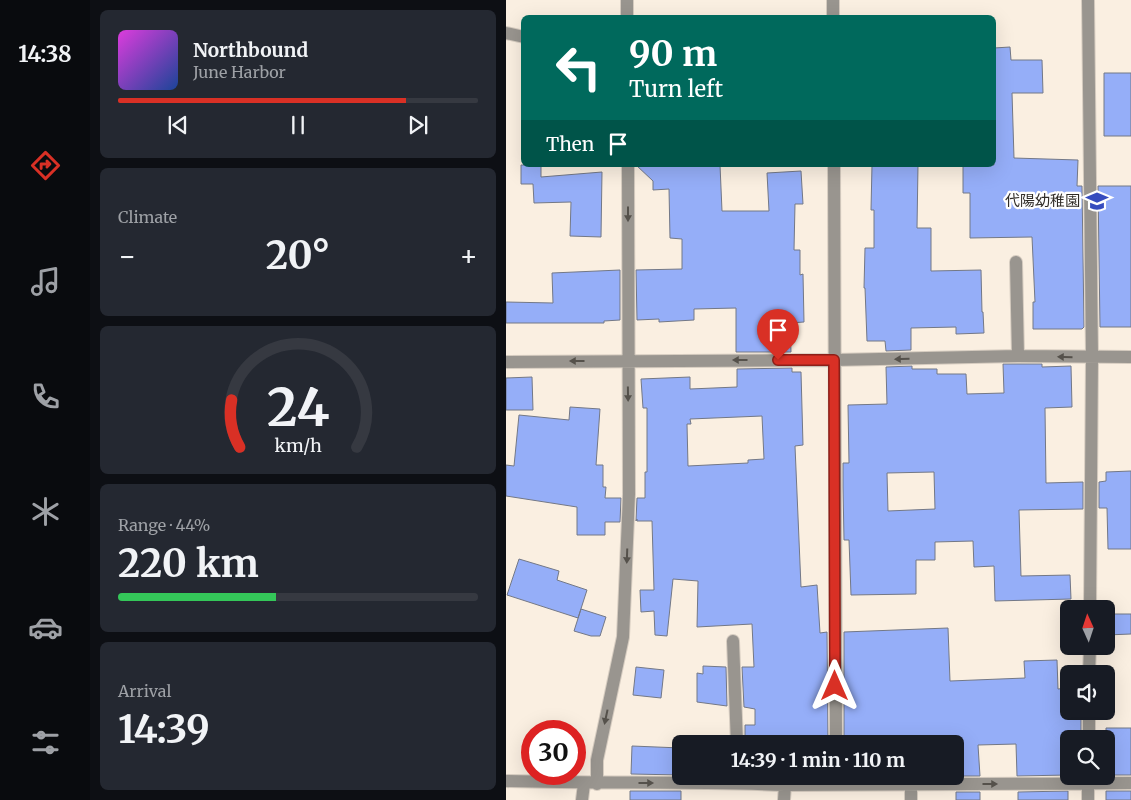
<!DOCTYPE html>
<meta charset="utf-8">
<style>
:root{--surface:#171b24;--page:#242831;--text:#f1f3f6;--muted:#9ea1a6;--line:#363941;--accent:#d93025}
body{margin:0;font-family:Merriweather,"Noto Sans JP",serif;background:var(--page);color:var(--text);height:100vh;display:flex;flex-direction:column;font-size:19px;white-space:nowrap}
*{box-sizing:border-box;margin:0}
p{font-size:16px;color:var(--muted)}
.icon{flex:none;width:28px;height:28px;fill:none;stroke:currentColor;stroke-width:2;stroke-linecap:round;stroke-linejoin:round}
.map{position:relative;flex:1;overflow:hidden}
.sheet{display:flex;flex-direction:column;gap:10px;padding:10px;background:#0d0f14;width:416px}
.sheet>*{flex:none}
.hud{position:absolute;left:15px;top:15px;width:475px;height:152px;border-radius:8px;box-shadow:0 5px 20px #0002;background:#00695c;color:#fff;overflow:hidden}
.needle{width:32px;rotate:357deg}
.controls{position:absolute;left:554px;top:600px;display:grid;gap:10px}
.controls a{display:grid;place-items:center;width:55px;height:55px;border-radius:8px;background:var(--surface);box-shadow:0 5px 20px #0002;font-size:25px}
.speed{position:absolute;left:15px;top:720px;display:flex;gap:10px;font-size:25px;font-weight:700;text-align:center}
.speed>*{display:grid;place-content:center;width:65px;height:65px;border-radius:50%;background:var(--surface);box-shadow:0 5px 20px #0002;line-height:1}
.speed .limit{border:8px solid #d22;background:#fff;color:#111}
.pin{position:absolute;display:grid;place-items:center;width:42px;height:42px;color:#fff;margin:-51px -21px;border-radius:50% 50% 50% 0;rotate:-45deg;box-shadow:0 0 5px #0007}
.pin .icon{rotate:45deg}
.me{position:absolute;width:55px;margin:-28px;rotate:0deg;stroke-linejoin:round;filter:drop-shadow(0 0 4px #0008)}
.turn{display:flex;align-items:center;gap:18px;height:105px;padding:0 25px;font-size:22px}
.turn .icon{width:65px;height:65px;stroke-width:2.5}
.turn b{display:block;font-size:35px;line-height:42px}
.then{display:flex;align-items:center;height:48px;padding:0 25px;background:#0003;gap:10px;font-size:19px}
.big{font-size:38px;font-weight:700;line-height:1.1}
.sheet .widget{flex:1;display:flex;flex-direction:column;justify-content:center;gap:8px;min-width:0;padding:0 18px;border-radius:8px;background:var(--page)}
.sheet .dial{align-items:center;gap:0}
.dial svg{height:130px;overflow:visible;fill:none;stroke:var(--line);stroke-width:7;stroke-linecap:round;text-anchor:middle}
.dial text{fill:var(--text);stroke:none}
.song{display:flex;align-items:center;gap:15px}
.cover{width:60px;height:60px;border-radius:8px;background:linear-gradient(135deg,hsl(300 70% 55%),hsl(220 70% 35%))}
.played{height:5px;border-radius:2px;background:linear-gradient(90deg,var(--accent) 80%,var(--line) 80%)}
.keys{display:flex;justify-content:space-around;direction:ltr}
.heat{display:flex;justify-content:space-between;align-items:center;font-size:28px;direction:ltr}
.charge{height:8px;border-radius:4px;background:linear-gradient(90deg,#34c759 44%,var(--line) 0)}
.trip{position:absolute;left:166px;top:735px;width:292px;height:50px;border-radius:8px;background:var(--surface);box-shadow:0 5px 20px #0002;font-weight:700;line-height:50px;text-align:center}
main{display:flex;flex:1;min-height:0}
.tab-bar{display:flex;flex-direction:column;width:90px;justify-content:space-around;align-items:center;background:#090b0e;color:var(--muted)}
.tab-bar .icon{width:35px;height:35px}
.tab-bar .selected{color:var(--accent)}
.tab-bar b{font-size:22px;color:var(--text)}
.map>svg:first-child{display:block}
.building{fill:#95aef8;stroke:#737886;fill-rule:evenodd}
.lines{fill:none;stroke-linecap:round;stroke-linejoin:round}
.minor-casing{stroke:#d6ccc0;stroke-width:14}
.minor{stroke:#99958f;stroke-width:12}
.oneway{fill:#55514b}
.route-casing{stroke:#8d1f18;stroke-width:12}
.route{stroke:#d93025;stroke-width:9}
.labels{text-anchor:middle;stroke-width:4.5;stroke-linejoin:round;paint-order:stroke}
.poi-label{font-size:15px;fill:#302c27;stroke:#fefefe;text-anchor:end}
</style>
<main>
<nav class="tab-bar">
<b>14:38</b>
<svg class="icon selected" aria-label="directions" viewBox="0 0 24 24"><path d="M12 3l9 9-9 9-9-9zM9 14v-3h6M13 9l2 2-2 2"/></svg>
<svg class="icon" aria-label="music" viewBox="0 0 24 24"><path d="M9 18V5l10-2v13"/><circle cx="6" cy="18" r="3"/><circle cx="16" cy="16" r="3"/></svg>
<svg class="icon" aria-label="phone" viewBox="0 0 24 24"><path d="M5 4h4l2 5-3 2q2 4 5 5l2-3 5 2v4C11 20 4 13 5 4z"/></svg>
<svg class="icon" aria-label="climate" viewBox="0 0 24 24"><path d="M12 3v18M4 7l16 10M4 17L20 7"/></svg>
<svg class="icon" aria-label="car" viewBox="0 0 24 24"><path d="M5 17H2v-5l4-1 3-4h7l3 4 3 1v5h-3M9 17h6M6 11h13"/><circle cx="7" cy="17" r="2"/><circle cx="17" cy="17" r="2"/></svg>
<svg class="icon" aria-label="filters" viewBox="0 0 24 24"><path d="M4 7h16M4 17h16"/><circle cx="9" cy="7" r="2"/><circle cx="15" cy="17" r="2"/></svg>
</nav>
<section class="sheet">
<div class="widget">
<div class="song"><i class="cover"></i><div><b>Northbound</b><p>June Harbor</p></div></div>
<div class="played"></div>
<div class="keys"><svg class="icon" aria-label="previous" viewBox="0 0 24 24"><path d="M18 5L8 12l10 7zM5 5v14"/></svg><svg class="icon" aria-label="pause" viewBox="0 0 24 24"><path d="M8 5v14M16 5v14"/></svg><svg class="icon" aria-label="next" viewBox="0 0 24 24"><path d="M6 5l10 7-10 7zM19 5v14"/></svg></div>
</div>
<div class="widget"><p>Climate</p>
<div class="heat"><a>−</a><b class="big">20°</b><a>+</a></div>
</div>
<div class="widget dial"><svg viewBox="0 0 100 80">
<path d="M14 69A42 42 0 1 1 86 69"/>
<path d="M14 69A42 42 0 0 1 9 40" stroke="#d93025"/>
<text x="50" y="56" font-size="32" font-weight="700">24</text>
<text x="50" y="72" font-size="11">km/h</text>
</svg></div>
<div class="widget"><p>Range · 44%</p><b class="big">220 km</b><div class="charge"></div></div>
<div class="widget"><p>Arrival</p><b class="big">14:39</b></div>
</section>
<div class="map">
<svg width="625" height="800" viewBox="0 0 625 800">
<rect width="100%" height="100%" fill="#faefe1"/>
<path class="building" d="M 504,47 L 505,60 L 536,60 L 537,93 L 506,93 L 508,158 L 572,160 L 571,186 L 576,186 L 578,327 L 576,329 L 527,329 L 527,302 L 529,302 L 526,237 L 464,238 L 464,193 L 457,193 L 457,165 L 488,165 L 488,48 Z
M 598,73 L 625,73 L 625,136 L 598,136 Z
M 15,165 L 35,165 L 35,177 L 96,172 L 95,237 L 64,236 L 65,202 L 28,203 L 27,184 L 15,184 Z
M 130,165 L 214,165 L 216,211 L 263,211 L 261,173 L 295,171 L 297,204 L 289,204 L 288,250 L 294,250 L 294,275 L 297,274 L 298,322 L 284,323 L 285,352 L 230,352 L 230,308 L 188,309 L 188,320 L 153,322 L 153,319 L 131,320 L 130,270 L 176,269 L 176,239 L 164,238 L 163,189 L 147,190 L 147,181 Z
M 366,165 L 412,165 L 411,228 L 425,228 L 425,271 L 475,270 L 476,312 L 477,312 L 478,333 L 450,334 L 450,327 L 405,328 L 405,350 L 380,351 L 379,341 L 361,341 L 359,288 L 358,288 L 359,248 L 368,248 L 368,210 L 365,210 Z
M 592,186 L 625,186 L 625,327 L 594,327 Z
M 114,270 L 114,320 L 98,321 L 98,323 L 0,323 L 0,302 L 47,303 L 46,273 Z
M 497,364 L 536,364 L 536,367 L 565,366 L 566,407 L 539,408 L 540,483 L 577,482 L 577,509 L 513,510 L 515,576 L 564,575 L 565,599 L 489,601 L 488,566 L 468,567 L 467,541 L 429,542 L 429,560 L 410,560 L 410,594 L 345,595 L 343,540 L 338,540 L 337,487 L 337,463 L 343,463 L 342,405 L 381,404 L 380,367 L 406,366 L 406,369 L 431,369 L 431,374 L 460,374 L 461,394 L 498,393 ZM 428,472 L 429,509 L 382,511 L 381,473 Z
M 286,368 L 286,372 L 295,372 L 297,445 L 289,446 L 295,587 L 311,585 L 314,633 L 321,632 L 322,744 L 239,744 L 239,725 L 249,725 L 249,709 L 238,707 L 236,667 L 248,667 L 246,624 L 191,627 L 192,581 L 167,579 L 161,636 L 149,635 L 148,611 L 135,612 L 134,590 L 148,590 L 146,521 L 131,521 L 131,519 L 130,521 L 131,498 L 139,498 L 139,472 L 141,472 L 141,408 L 137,408 L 135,379 L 184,377 L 184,389 L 231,387 L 231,369 ZM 256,416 L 258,459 L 242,460 L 242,463 L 182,466 L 181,424 L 185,424 L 184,419 Z
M 26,377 L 27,410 L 0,410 L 0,378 Z
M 64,407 L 94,409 L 90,465 L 97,465 L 97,487 L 100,487 L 99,498 L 115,498 L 114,522 L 99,522 L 99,535 L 71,535 L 71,507 L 0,496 L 0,465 L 8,466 L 13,415 L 63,420 Z
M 625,471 L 625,549 L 602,549 L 601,508 L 593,508 L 593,482 L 600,481 L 600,472 Z
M 13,559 L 53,571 L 51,580 L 81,590 L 72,618 L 1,595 Z
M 75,609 L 100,617 L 94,636 L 85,636 L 68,631 Z
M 600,614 L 625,614 L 625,634 L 600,635 Z
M 442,628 L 444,681 L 519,678 L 518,661 L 551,660 L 552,689 L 562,688 L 562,711 L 575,711 L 575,739 L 562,739 L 562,775 L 511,776 L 510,744 L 472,745 L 474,776 L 450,776 L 450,744 L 381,744 L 380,742 L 338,744 L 338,632 Z
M 197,666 L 220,667 L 221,706 L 191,702 L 191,673 L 197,674 Z
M 130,667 L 158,670 L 155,698 L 127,695 Z
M 600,728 L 625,728 L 625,775 L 600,775 Z
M 126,746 L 175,748 L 175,775 L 125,774 Z
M 124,791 L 175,791 L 175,800 L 124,800 Z
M 562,791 L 562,800 L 512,800 L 512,792 Z
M 600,791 L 625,791 L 625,800 L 600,800 Z
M 450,792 L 474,792 L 474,800 L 450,800 Z"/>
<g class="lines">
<g class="minor-casing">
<path id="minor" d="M 121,0 L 121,18
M 327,0 L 327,18
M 582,0 L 586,357 L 584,609
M 0,33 L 18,37
M 328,165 L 330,744
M 510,262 L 512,356
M 0,362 L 328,360 L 512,356 L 625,357
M 227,641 L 231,744
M 583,674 L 584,646
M 583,739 L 583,711
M 582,776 L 582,800
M 0,781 C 93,784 186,781 279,785 L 625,783
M 91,784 L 91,760 L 117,637 L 123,494 L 122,165
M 405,784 L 405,800
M 76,800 L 78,784
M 278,800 L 279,785"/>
</g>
<use href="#minor" class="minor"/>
</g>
<defs><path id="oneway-solid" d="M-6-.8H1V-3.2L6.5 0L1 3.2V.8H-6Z" transform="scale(1.25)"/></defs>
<g class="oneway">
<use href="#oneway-solid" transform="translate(122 214) rotate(90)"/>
<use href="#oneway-solid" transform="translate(559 357) rotate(-179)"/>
<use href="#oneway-solid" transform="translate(396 359) rotate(179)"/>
<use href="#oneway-solid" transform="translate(234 360) rotate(180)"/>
<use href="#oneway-solid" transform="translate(71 361) rotate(180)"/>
<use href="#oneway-solid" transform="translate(122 394) rotate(89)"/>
<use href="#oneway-solid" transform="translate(121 556) rotate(92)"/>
<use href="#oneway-solid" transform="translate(100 717) rotate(102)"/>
<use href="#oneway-solid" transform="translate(140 783)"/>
<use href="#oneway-solid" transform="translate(484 784)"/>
</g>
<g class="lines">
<g class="route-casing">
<path id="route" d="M 272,360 L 328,360 L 329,686"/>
</g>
<use href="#route" class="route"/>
</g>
<defs>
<g id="school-bare" transform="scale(1.725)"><path d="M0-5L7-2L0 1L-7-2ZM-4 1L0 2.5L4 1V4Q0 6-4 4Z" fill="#364cbe" stroke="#fefefe" stroke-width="2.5" paint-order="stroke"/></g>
</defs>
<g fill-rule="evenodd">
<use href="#school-bare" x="591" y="201"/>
</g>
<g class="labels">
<g class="poi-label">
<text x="574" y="206">代陽幼稚園</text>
</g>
</g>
</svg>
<div class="controls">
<a><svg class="needle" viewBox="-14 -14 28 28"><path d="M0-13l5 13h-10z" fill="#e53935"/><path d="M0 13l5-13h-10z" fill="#9ea1a6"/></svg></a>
<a><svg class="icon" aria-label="sound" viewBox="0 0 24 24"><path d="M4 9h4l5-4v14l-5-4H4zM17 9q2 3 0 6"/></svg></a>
<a><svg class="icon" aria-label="search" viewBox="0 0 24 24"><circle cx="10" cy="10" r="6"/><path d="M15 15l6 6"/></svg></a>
</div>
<div class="speed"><div class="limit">30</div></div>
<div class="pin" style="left:272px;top:360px;background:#d93025"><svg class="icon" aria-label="arrive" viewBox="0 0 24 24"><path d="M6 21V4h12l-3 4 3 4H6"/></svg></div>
<svg class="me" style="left:329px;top:686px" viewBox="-20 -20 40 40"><path d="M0-17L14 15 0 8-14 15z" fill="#d93025" stroke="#fff" stroke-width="4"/></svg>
<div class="trip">14:39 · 1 min · 110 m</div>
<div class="hud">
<div class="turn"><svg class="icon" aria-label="left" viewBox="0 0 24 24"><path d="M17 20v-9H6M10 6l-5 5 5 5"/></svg><div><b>90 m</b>Turn left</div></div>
<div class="then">Then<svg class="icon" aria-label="arrive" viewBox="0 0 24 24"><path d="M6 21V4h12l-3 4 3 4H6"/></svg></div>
</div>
</div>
</main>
